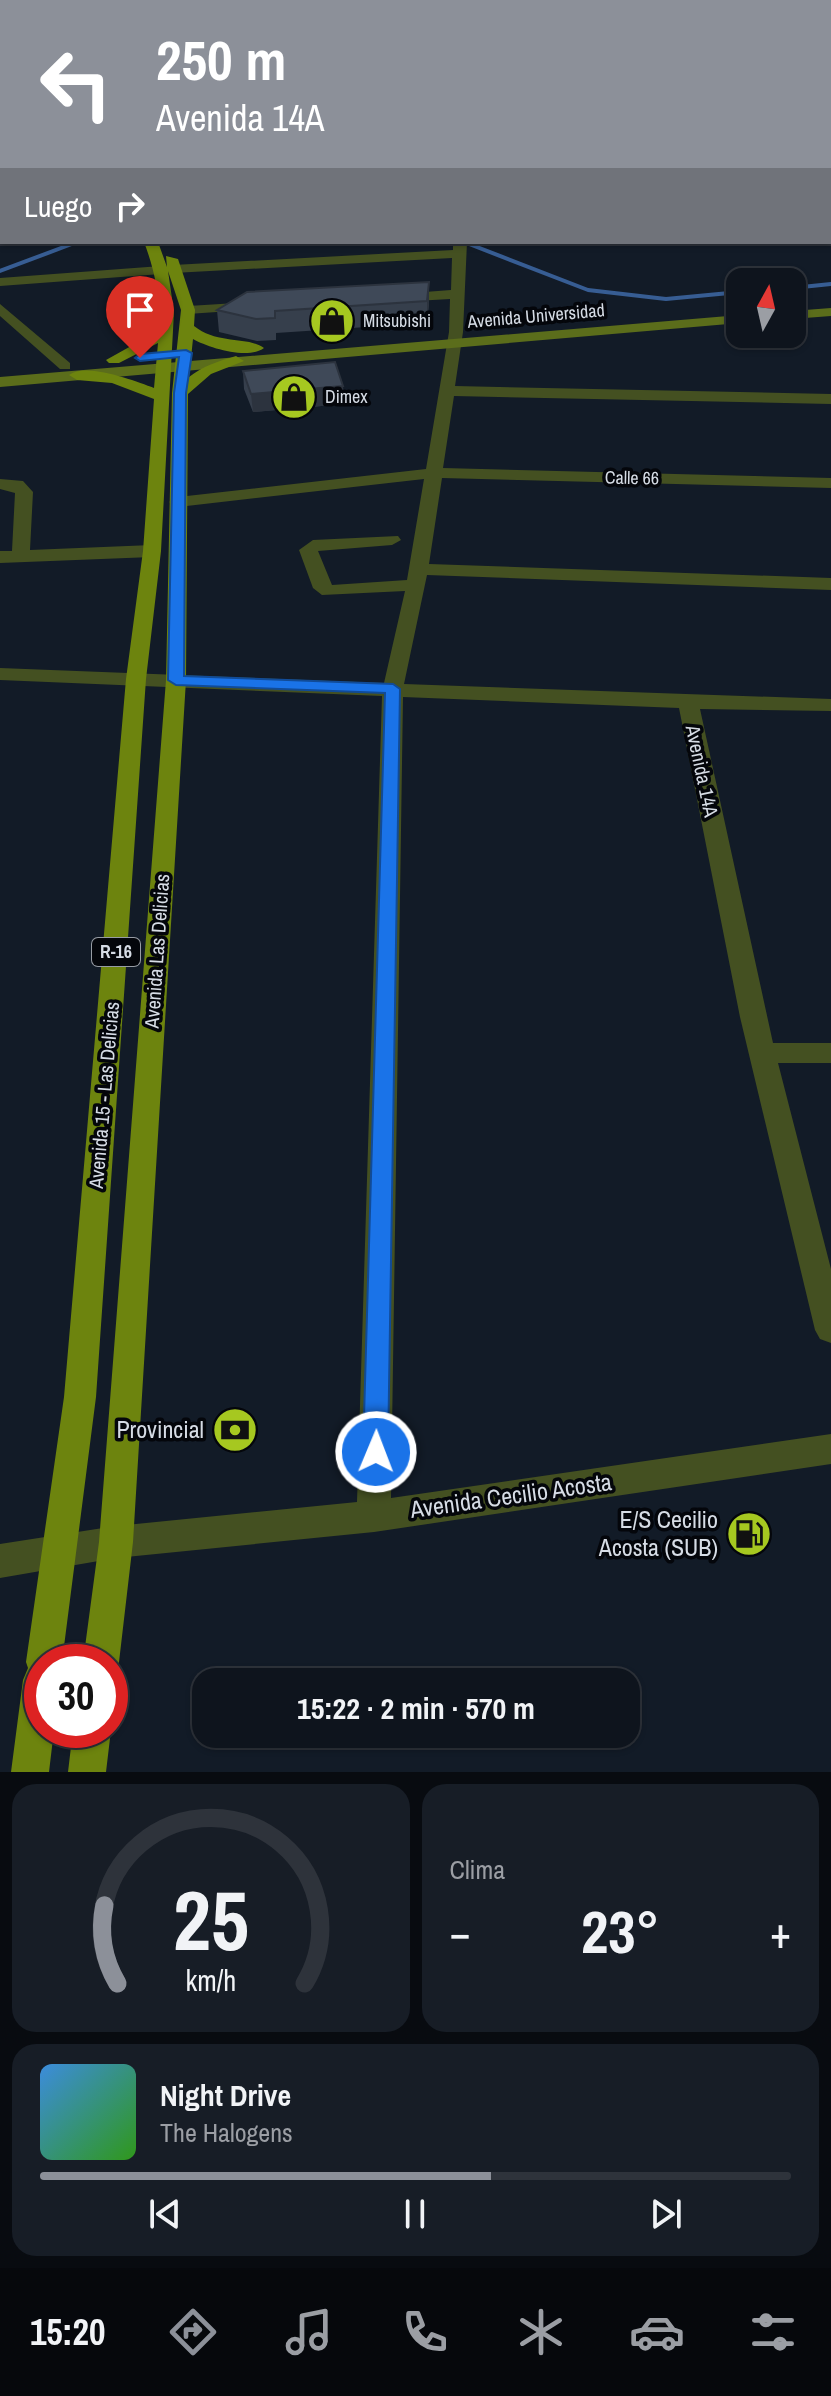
<!DOCTYPE html>
<html lang="es">
<meta charset="utf-8">
<style>
:root{--surface:#0e141d;--page:#171d26;--text:#f1f3f6;--muted:#9b9ea4;--line:#2e333b;--accent:#8c9099}
body{margin:0;font-family:"Archivo Narrow",sans-serif;background:var(--page);color:var(--text);height:100vh;display:flex;flex-direction:column;font-size:30px;white-space:nowrap}
*{box-sizing:border-box;margin:0}
p{font-size:26px;color:var(--muted)}
.icon{flex:none;width:44px;height:44px;fill:none;stroke:currentColor;stroke-width:2;stroke-linecap:round;stroke-linejoin:round}
.map{position:relative;height:1772px;overflow:hidden}
.drawer{display:flex;flex-direction:column;gap:12px;padding:12px;background:#080b10;flex:1}
.drawer>*{flex:none}
.banner{position:absolute;left:0px;top:0px;width:832px;height:244px;box-shadow:0 2px 6px #0004,0 0 0 2px var(--line);background:#8c9099;color:#fff;overflow:hidden}
.needle{width:52px;rotate:8deg}
.tools{position:absolute;left:726px;top:268px;display:grid;gap:16px}
.tools a{display:grid;place-items:center;width:80px;height:80px;border-radius:16px;background:var(--surface);box-shadow:0 2px 6px #0004,0 0 0 2px var(--line);font-size:40px}
.speed{position:absolute;left:24px;top:1644px;display:flex;gap:16px;font-size:40px;font-weight:700;text-align:center}
.speed>*{display:grid;place-content:center;width:104px;height:104px;border-radius:50%;background:var(--surface);box-shadow:0 2px 6px #0004,0 0 0 2px var(--line);line-height:1}
.speed .limit{border:12px solid #d22;background:#fff;color:#111}
.pin{position:absolute;display:grid;place-items:center;width:68px;height:68px;color:#fff;margin:-82px -34px;border-radius:50% 50% 50% 0;rotate:-45deg;box-shadow:0 0 8px #0007}
.pin .icon{rotate:45deg}
.me{position:absolute;width:88px;margin:-44px;rotate:1deg;stroke-linejoin:round;filter:drop-shadow(0 0 6px #0008)}
.turn{display:flex;align-items:center;gap:28px;height:168px;padding:0 24px;font-size:36px}
.turn .icon{width:104px;height:104px;stroke-width:2.5}
.turn b{display:block;font-size:56px;line-height:68px}
.then{display:flex;align-items:center;height:76px;padding:0 24px;background:#0003;gap:16px;font-size:30px}
.big{font-size:60px;font-weight:800;line-height:1.1}
.drawer .card{flex:1;display:flex;flex-direction:column;justify-content:center;gap:12px;min-width:0;padding:0 28px;border-radius:24px;background:var(--page)}
.drawer .dial{align-items:center;gap:0}
.dial svg{height:208px;overflow:visible;fill:none;stroke:var(--line);stroke-width:7;stroke-linecap:round;text-anchor:middle}
.dial text{fill:var(--text);stroke:none}
.song{display:flex;align-items:center;gap:24px}
.cover{width:96px;height:96px;border-radius:12px;background:linear-gradient(135deg,hsl(210 70% 55%),hsl(110 70% 35%))}
.played{height:8px;border-radius:4px;background:linear-gradient(90deg,var(--accent) 60%,var(--line) 60%)}
.keys{display:flex;justify-content:space-around;direction:ltr}
.heat{display:flex;justify-content:space-between;align-items:center;font-size:44px;direction:ltr}
.drawer .tiles{flex:1;display:grid;gap:12px;grid-template-columns:1fr 1fr}
.card:last-child{grid-column:span 2}
.trip{position:absolute;left:192px;top:1668px;width:448px;height:80px;border-radius:24px;background:var(--surface);box-shadow:0 2px 6px #0004,0 0 0 2px var(--line);font-weight:800;line-height:80px;text-align:center}
.dock{display:flex;height:128px;justify-content:space-around;align-items:center;background:#06080c;color:var(--muted)}
.dock .icon{width:56px;height:56px}
.dock .selected{color:var(--accent)}
.dock b{font-size:36px;color:var(--text)}
.map>svg:first-child{display:block}
.lines{fill:none;stroke-linecap:round;stroke-linejoin:round}
.stream{stroke:#375d93;stroke-width:4}
.street{fill:#445021;fill-rule:evenodd}
.secondary{fill:#5b6d1b;fill-rule:evenodd}
.primary{fill:#6d840e;fill-rule:evenodd}
.wall{fill:#363f4c}
.shaded-wall{fill:#2c333e}
.building{fill:#3f4958;stroke:#2c333e;stroke-width:2}
.route{fill:#1a73e8;stroke:#114b97;stroke-width:2}
.labels{text-anchor:middle;stroke-width:7;stroke-linejoin:round;paint-order:stroke}
.far-street-label{font-size:18px;fill:#d6dce5;stroke:#04060b}
.far-poi-label{font-size:18px;fill:#d6dce5;stroke:#04060b;text-anchor:start}
.shield{fill:#04060b;stroke:#979ca4;stroke-width:2}
.shield-label{font-size:18px;font-weight:bold;fill:#d6dce5}
.street-label{font-size:20px;fill:#d6dce5;stroke:#04060b}
.near-poi-label{font-size:24px;fill:#d6dce5;stroke:#04060b;text-anchor:end}
.near-street-label{font-size:24px;fill:#d6dce5;stroke:#04060b}
</style>
<div class="map">
<svg width="831" height="1772" viewBox="0 0 831 1772">
<rect width="100%" height="100%" fill="#121b27"/>
<g class="lines">
<path class="stream" d="M 464,242 L 588,290 L 666,299 L 740,292
M 0,271 L 77,242
M 792,288 L 831,284"/>
<path class="street" d="M 483,0 L 493,0 L 493,2 L 483,2 Z
M 560,0 L 570,0 L 559,2 Z
M 636,0 L 646,0 L 646,2 L 636,2 Z
M 797,0 L 807,0 L 796,2 Z
M 830,25 L 831,25 L 831,31 L 830,31 Z
M 830,53 L 831,53 L 831,59 L 830,59 Z
M 831,82 L 831,89 L 830,89 L 830,82 Z
M 830,113 L 831,113 L 831,120 L 830,120 Z
M 830,131 L 831,131 L 831,137 L 830,137 Z
M 0,151 L 2,151 L 2,159 L 0,159 Z
M 830,168 L 831,168 L 831,176 L 830,176 Z
M 453,242 L 467,242 L 463,332 L 455,386 L 831,394 L 831,404 L 454,396 L 443,468 L 831,478 L 831,488 L 442,478 L 429,564 L 831,578 L 831,590 L 427,575 L 404,684 L 831,699 L 831,711 L 700,709 L 773,1043 L 831,1043 L 831,1063 L 778,1063 L 831,1269 L 831,1343 L 820,1339 L 815,1330 L 740,1017 L 679,708 L 403,697 L 391,1498 L 831,1434 L 831,1464 L 374,1532 L 116,1558 L 0,1578 L 0,1544 L 116,1526 L 357,1502 L 382,696 L 0,680 L 0,668 L 384,683 L 405,591 L 322,595 L 313,588 L 299,550 L 313,540 L 398,536 L 401,540 L 392,545 L 318,551 L 332,585 L 407,580 L 424,479 L 178,507 L 169,502 L 178,497 L 426,469 L 449,332 L 450,299 L 398,302 L 391,298 L 398,294 L 451,290 L 452,258 L 173,273 L 167,271 L 161,274 L 0,286 L 0,278 L 161,266 L 167,268 L 173,265 L 453,250 Z
M 253,302 L 258,303 L 258,309 L 188,314 L 181,310 L 188,306 Z
M 0,304 L 70,363 L 70,369 L 60,369 L 0,316 Z
M 0,479 L 23,481 L 33,492 L 30,550 L 152,545 L 161,551 L 152,557 L 0,563 L 0,551 L 12,551 L 15,493 L 0,489 Z"/>
<path class="secondary" d="M 831,308 L 831,316 L 792,319 L 792,311 Z
M 740,315 L 740,323 L 0,387 L 0,377 Z"/>
<path class="primary" d="M 46,0 L 56,0 L 57,2 L 47,2 Z
M 144,242 L 158,242 L 167,267 L 166,256 L 178,259 L 195,310 L 194,326 C 218,345 248,336 264,348 C 248,360 209,348 193,339 L 189,377 C 203,366 219,361 236,356 L 244,361 L 211,374 L 188,394 L 186,680 L 133,1542 L 119,1662 L 114,1675 L 110,1677 L 110,1662 L 83,1662 L 99,1542 L 166,680 L 172,393 L 181,310 L 168,271 L 174,312 L 161,551 L 146,679 L 96,1397 L 62,1662 L 42,1662 L 42,1730 L 54,1730 L 49,1772 L 11,1772 L 23,1680 L 28,1668 L 26,1662 L 64,1397 L 126,679 L 143,551 L 154,399 L 112,383 L 77,380 L 69,375 C 86,362 135,381 154,388 L 158,343 L 119,363 L 109,363 L 106,360 L 158,331 C 161,300 155,271 144,242 Z
M 110,1728 L 111,1730 L 106,1772 L 68,1772 L 73,1730 L 110,1730 Z"/>
</g>
<path class="wall" d="M 429,282 L 429,303 L 427,323 L 276,333 L 276,340 L 257,341 L 219,332 L 217,310 Z
M 243,371 L 343,386 L 344,404 L 253,412 L 244,389 Z"/>
<path class="shaded-wall" d="M 429,282 L 429,303 L 427,323 L 427,301 Z
M 343,386 L 344,404 L 253,412 L 251,394 Z"/>
<path class="building" d="M 429,282 L 427,301 L 275,311 L 275,318 L 256,319 L 217,310 L 247,292 Z
M 335,362 L 343,386 L 251,394 L 243,371 Z"/>
<path class="route" d="M 186,350 L 192,353 L 186,393 L 184,676 L 393,684 L 400,689 L 388,1452 L 385,1460 L 376,1463 L 367,1460 L 363,1452 L 385,693 L 176,685 L 168,680 L 174,393 L 179,357 L 140,361 L 135,358 L 140,354 Z"/>
<defs>
<g id="shop-disc" transform="scale(2.3)"><circle r="9.5" fill="#a6c820" stroke="#04060b"/><path d="M-5-2.5h2.3a2.7 3.5 0 0 1 5.4 0H5L5.5 6h-11ZM-1.5-2.5h3a1.5 2.3 0 0 0-3 0Z" fill="#111"/></g>
<g id="bank-disc" transform="scale(2.3)"><circle r="9.5" fill="#a6c820" stroke="#04060b"/><path d="M-6-4H6V4H-6ZM0-2.3a2.3 2.3 0 1 0 0 4.6a2.3 2.3 0 1 0 0-4.6Z" fill="#111"/></g>
<g id="fuel-disc" transform="scale(2.3)"><circle r="9.5" fill="#a6c820" stroke="#04060b"/><path d="M-5.5-6h7V0h2V4h1.3V-2.5L3-4.5l.8-.8L6-3V5H2.5V1h-1V6h-7ZM-4.2-4.7v3.2H.2V-4.7Z" fill="#111"/></g>
</defs>
<g fill-rule="evenodd">
<use href="#shop-disc" x="332" y="321"/>
<use href="#shop-disc" x="294" y="397"/>
<use href="#bank-disc" x="235" y="1430"/>
<use href="#fuel-disc" x="749" y="1534"/>
</g>
<g class="labels">
<g class="far-street-label">
<text transform="translate(536 316) rotate(-5)" y="6">Avenida Universidad</text>
<text transform="translate(632 478) rotate(1)" y="6">Calle 66</text>
</g>
<g class="far-poi-label">
<text x="363" y="327">Mitsubishi</text>
<text x="325" y="403">Dimex</text>
</g>
<rect class="shield" x="92" y="938" width="48" height="28" rx="6"/>
<g class="shield-label">
<text x="116" y="958">R-16</text>
</g>
<g class="street-label">
<text transform="translate(702 771) rotate(78)" y="7">Avenida 14A</text>
<text transform="translate(157 951) rotate(-86)" y="7">Avenida Las Delicias</text>
<text transform="translate(104 1095) rotate(-85)" y="7">Avenida 15 - Las Delicias</text>
</g>
<g class="near-poi-label">
<text x="204" y="1438">Provincial</text>
<text x="718" y="1528">E/S Cecilio<tspan x="718" dy="28">Acosta (SUB)</tspan></text>
</g>
<g class="near-street-label">
<text transform="translate(511 1496) rotate(-8)" y="8">Avenida Cecilio Acosta</text>
</g>
</g>
</svg>
<div class="tools">
<a><svg class="needle" viewBox="-14 -14 28 28"><path d="M0-13l5 13h-10z" fill="#e53935"/><path d="M0 13l5-13h-10z" fill="#9b9ea4"/></svg></a>
</div>
<div class="speed"><div class="limit">30</div></div>
<div class="pin" style="left:140px;top:358px;background:#d93025"><svg class="icon" aria-label="arrive" viewBox="0 0 24 24"><path d="M6 21V4h12l-3 4 3 4H6"/></svg></div>
<svg class="me" style="left:376px;top:1452px" viewBox="-20 -20 40 40"><circle r="17" fill="#1a73e8" stroke="#fff" stroke-width="3"/><path d="M0-11L8 9 0 5-8 9z" fill="#fff"/></svg>
<div class="trip">15:22 · 2 min · 570 m</div>
<div class="banner">
<div class="turn"><svg class="icon" aria-label="left" viewBox="0 0 24 24"><path d="M17 20v-9H6M10 6l-5 5 5 5"/></svg><div><b>250 m</b>Avenida 14A</div></div>
<div class="then">Luego<svg class="icon" aria-label="right" viewBox="0 0 24 24"><path d="M7 20v-9h11M14 6l5 5-5 5"/></svg></div>
</div>
</div>
<section class="drawer">
<div class="tiles">
<div class="card dial"><svg viewBox="0 0 100 80">
<path d="M14 69A42 42 0 1 1 86 69"/>
<path d="M14 69A42 42 0 0 1 9 39" stroke="#8c9099"/>
<text x="50" y="56" font-size="32" font-weight="700">25</text>
<text x="50" y="72" font-size="11">km/h</text>
</svg></div>
<div class="card"><p>Clima</p>
<div class="heat"><a>−</a><b class="big">23°</b><a>+</a></div>
</div>
<div class="card">
<div class="song"><i class="cover"></i><div><b>Night Drive</b><p>The Halogens</p></div></div>
<div class="played"></div>
<div class="keys"><svg class="icon" aria-label="previous" viewBox="0 0 24 24"><path d="M18 5L8 12l10 7zM5 5v14"/></svg><svg class="icon" aria-label="pause" viewBox="0 0 24 24"><path d="M8 5v14M16 5v14"/></svg><svg class="icon" aria-label="next" viewBox="0 0 24 24"><path d="M6 5l10 7-10 7zM19 5v14"/></svg></div>
</div>
</div>
</section>
<nav class="dock">
<b>15:20</b>
<svg class="icon selected" aria-label="directions" viewBox="0 0 24 24"><path d="M12 3l9 9-9 9-9-9zM9 14v-3h6M13 9l2 2-2 2"/></svg>
<svg class="icon" aria-label="music" viewBox="0 0 24 24"><path d="M9 18V5l10-2v13"/><circle cx="6" cy="18" r="3"/><circle cx="16" cy="16" r="3"/></svg>
<svg class="icon" aria-label="phone" viewBox="0 0 24 24"><path d="M5 4h4l2 5-3 2q2 4 5 5l2-3 5 2v4C11 20 4 13 5 4z"/></svg>
<svg class="icon" aria-label="climate" viewBox="0 0 24 24"><path d="M12 3v18M4 7l16 10M4 17L20 7"/></svg>
<svg class="icon" aria-label="car" viewBox="0 0 24 24"><path d="M5 17H2v-5l4-1 3-4h7l3 4 3 1v5h-3M9 17h6M6 11h13"/><circle cx="7" cy="17" r="2"/><circle cx="17" cy="17" r="2"/></svg>
<svg class="icon" aria-label="filters" viewBox="0 0 24 24"><path d="M4 7h16M4 17h16"/><circle cx="9" cy="7" r="2"/><circle cx="15" cy="17" r="2"/></svg>
</nav>
